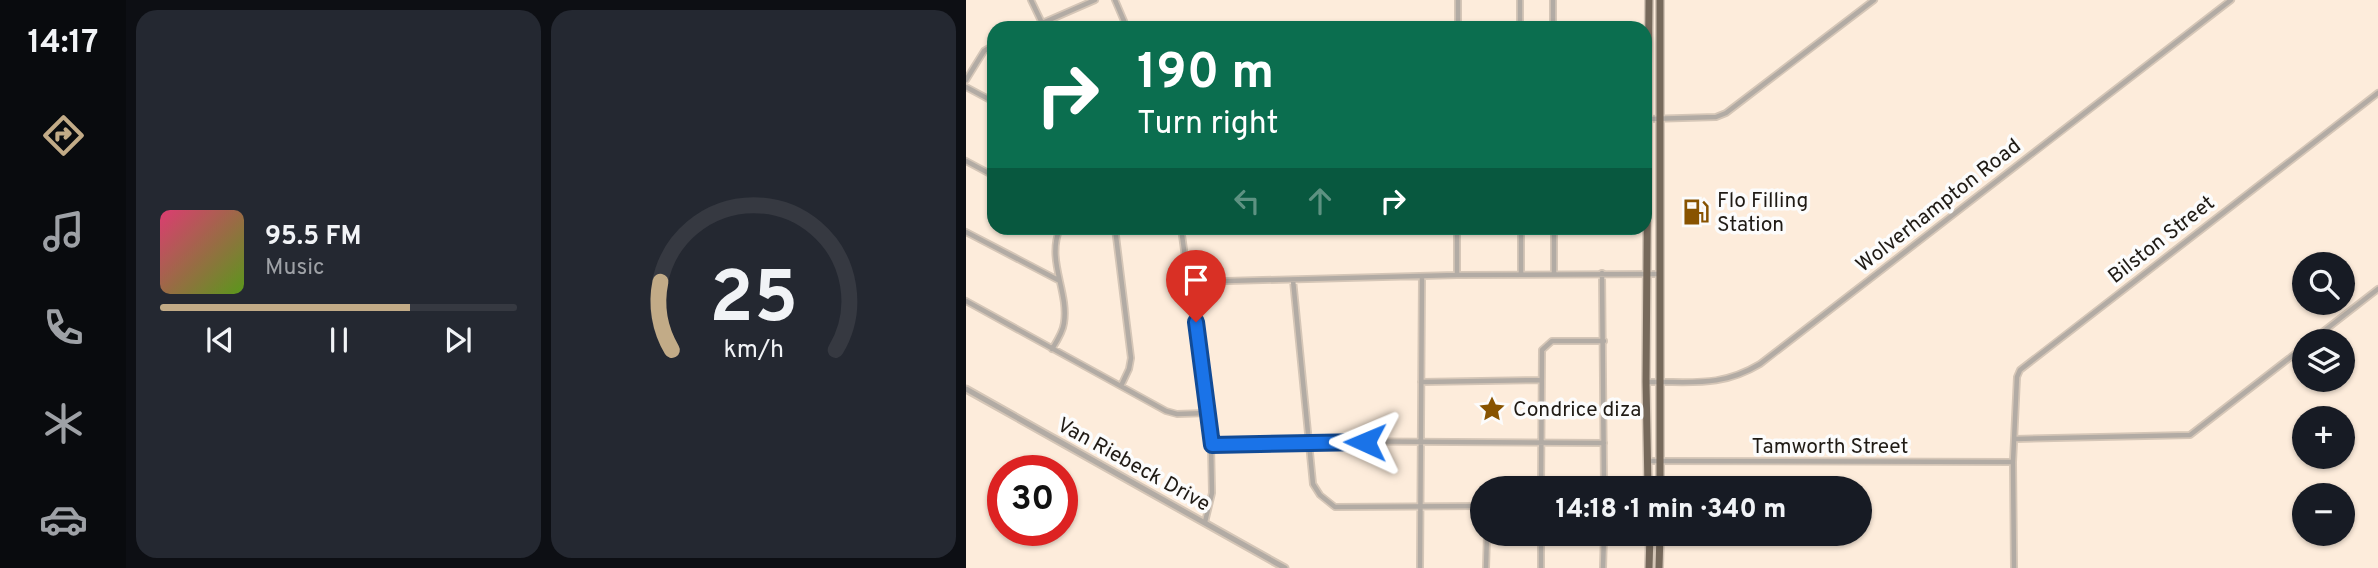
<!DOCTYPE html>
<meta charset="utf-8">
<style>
:root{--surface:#171b24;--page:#242831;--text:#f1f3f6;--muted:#9ea1a6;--line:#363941;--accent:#c2ab87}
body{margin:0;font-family:Overpass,sans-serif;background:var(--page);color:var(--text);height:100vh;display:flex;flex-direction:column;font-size:26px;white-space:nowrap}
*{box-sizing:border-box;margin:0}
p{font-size:23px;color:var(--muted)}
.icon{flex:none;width:38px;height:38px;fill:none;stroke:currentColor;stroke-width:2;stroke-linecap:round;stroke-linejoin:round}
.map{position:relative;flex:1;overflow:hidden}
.side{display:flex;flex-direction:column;gap:10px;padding:10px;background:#0d0f14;width:840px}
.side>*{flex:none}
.hud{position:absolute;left:21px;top:21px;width:665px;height:214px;border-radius:21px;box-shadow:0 2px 5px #0004;background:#0b6e4f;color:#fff;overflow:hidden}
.buttons{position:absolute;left:1326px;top:252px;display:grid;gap:14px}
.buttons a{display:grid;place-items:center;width:63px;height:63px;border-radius:50%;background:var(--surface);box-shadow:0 2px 5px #0004;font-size:35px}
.speed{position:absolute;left:21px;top:455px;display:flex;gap:14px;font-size:35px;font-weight:700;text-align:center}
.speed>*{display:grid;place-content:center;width:91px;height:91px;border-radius:50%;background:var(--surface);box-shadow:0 2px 5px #0004;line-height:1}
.speed .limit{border:10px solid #d22;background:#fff;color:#111}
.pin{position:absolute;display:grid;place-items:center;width:60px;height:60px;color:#fff;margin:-72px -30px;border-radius:50% 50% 50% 0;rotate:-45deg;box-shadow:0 0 7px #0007}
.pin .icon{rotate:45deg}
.me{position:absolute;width:77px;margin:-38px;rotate:271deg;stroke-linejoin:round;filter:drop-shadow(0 0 5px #0008)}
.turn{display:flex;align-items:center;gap:24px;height:147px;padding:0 35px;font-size:32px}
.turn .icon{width:91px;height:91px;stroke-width:2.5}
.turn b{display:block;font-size:49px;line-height:60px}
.lanes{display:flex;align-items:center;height:66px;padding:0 35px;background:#0003;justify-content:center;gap:35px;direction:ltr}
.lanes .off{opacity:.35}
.side .tile{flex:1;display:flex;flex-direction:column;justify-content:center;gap:10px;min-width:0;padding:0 24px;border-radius:21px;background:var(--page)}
.side .dial{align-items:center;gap:0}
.dial svg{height:182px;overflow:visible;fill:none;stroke:var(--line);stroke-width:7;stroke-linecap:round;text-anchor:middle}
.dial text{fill:var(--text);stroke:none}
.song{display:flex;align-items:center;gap:21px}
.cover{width:84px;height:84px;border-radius:10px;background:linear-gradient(135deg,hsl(340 70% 55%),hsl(90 70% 35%))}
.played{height:7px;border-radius:4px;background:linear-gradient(90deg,var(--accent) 70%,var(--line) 70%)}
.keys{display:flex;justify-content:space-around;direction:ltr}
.side .tiles{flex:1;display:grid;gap:10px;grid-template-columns:repeat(2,1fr)}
.trip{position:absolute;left:504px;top:476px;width:402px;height:70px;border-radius:35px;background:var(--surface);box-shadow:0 2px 5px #0004;font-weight:800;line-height:70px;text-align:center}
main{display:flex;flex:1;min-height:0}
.dock{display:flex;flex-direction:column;width:126px;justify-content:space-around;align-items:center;background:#090b0e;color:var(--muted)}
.dock .icon{width:49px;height:49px}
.dock .on{color:var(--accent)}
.dock b{font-size:32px;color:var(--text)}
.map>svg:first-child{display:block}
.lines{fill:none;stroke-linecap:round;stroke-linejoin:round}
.minor-casing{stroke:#d5c6b7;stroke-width:8}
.tertiary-casing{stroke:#d5c6b7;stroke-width:9}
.trunk-casing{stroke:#d5c6b7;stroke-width:10}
.minor{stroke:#b2aba4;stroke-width:4.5}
.tertiary{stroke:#b2aba4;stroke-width:5}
.trunk{stroke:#76695b;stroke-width:7}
.route-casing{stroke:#114b97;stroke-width:18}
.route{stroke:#1a73e8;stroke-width:12}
.labels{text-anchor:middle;stroke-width:7;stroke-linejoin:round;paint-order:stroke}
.poi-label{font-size:21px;fill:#201b15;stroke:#fcfcfc;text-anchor:start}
.street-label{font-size:21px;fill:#201b15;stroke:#fcfcfc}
</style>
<main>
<nav class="dock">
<b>14:17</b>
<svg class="icon on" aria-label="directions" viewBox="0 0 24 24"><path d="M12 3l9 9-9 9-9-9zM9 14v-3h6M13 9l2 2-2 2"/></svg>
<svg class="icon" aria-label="music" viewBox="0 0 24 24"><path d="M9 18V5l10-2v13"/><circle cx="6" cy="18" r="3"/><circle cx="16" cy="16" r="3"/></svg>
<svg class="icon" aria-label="phone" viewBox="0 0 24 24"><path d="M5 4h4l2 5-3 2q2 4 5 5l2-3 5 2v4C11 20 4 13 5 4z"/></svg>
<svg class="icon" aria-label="climate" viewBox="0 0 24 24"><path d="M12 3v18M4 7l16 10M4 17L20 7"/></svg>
<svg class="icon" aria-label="car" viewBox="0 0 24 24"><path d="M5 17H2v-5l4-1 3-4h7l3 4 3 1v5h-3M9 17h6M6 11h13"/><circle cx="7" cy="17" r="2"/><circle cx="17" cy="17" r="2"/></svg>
</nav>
<section class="side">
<div class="tiles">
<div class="tile">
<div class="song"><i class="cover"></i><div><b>95.5 FM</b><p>Music</p></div></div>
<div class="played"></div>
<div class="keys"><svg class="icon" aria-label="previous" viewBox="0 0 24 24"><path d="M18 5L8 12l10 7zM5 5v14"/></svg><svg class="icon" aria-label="pause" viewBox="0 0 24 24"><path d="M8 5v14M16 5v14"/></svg><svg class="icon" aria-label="next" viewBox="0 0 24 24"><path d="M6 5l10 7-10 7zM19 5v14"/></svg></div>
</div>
<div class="tile dial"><svg viewBox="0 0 100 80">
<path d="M14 69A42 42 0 1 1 86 69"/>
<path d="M14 69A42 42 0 0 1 9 39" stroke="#c2ab87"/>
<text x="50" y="56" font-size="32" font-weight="700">25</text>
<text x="50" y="72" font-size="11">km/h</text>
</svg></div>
</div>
</section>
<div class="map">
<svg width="1412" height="568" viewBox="0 0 1412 568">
<rect width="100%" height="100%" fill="#fdecdb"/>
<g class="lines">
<g class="minor-casing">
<path id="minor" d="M 65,0 L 76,23
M 149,0 L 161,28
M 65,28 L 129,0
M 492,28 L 492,0
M 554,28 L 554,0
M 587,28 L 587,0
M 0,80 L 18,51 L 28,45
M 0,87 L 28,102
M 683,119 L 750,117 L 760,113 L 908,0
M 0,161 L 28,176
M 149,228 L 165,358 L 163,369 L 155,386
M 215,228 L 245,445 L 246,493 L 239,522
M 555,228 L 555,274
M 588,228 L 588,273
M 0,232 L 92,280
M 636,273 L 638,488
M 491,275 L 491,228
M 327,280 L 347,484 L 354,495 L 369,507 L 516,506
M 224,282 L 491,275 L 693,274
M 0,301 L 200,411 L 211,414 L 241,413
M 1345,341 L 1412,289
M 86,349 C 91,341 97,332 98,323 C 103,291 80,261 94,228
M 455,382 L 575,380
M 680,382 C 725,381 754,388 794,364 L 1265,0
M 1049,439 L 1224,435 L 1339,346
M 245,445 L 344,441 L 638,443
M 682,461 L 1047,462
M 575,488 L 576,350 L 586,341 L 638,341
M 575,534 L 575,568
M 454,568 L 456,276
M 520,568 L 521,534
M 637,568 L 638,534
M 1048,568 L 1047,462 L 1051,377 L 1054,370 L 1412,93"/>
</g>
<g class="tertiary-casing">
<path id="tertiary" d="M 0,389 L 319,568"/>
</g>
<g class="trunk-casing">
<path id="trunk" d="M 682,488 L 680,382 L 683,0
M 694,488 L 694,0
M 683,568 L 684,534
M 693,568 L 694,534"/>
</g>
<use href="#minor" class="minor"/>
<use href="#tertiary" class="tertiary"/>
<use href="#trunk" class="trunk"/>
</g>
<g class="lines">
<g class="route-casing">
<path id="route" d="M 230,322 L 246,445 L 399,442"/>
</g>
<use href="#route" class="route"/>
</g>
<defs>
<g id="fuel-bare" transform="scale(2.1)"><path d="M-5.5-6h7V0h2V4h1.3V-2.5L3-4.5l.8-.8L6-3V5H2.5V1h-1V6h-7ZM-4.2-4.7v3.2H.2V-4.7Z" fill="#885300" stroke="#fcfcfc" stroke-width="2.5" paint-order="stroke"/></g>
<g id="sight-bare" transform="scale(2.1)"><path d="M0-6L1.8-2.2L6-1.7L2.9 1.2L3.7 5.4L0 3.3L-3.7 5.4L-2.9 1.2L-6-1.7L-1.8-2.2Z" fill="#885300" stroke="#fcfcfc" stroke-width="2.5" paint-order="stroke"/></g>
</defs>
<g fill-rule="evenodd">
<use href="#fuel-bare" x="730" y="212"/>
<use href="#sight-bare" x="526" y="409"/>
</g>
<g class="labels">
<g class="poi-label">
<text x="751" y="207">Flo Filling<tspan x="751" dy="24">Station</tspan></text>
<text x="547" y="416">Condrice diza</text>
</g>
<g class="street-label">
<text transform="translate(972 205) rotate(-38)" y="7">Wolverhampton Road</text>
<text transform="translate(1195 239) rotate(-38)" y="7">Bilston Street</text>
<text x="864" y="453">Tamworth Street</text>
<text transform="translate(168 464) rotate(29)" y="7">Van Riebeck Drive</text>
</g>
</g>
</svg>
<div class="buttons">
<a><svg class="icon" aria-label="search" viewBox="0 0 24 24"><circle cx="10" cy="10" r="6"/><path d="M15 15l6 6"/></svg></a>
<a><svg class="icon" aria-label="layers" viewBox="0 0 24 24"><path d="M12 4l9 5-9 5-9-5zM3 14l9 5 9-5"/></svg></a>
<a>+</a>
<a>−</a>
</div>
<div class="speed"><div class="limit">30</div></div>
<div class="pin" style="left:230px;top:322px;background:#d93025"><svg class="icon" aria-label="arrive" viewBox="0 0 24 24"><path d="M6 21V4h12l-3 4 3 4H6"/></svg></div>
<svg class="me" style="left:399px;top:442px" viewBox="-20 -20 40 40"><path d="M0-17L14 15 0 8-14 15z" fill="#1a73e8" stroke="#fff" stroke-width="4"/></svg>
<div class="trip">14:18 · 1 min · 340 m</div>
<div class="hud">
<div class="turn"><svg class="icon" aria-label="right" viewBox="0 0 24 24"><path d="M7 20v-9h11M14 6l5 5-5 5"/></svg><div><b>190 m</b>Turn right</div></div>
<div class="lanes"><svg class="icon off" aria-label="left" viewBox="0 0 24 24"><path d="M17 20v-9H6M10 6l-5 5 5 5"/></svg><svg class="icon off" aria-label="ahead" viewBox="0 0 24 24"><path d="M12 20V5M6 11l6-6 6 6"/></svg><svg class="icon" aria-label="right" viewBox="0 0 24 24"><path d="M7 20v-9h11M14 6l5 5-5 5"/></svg></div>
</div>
</div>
</main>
